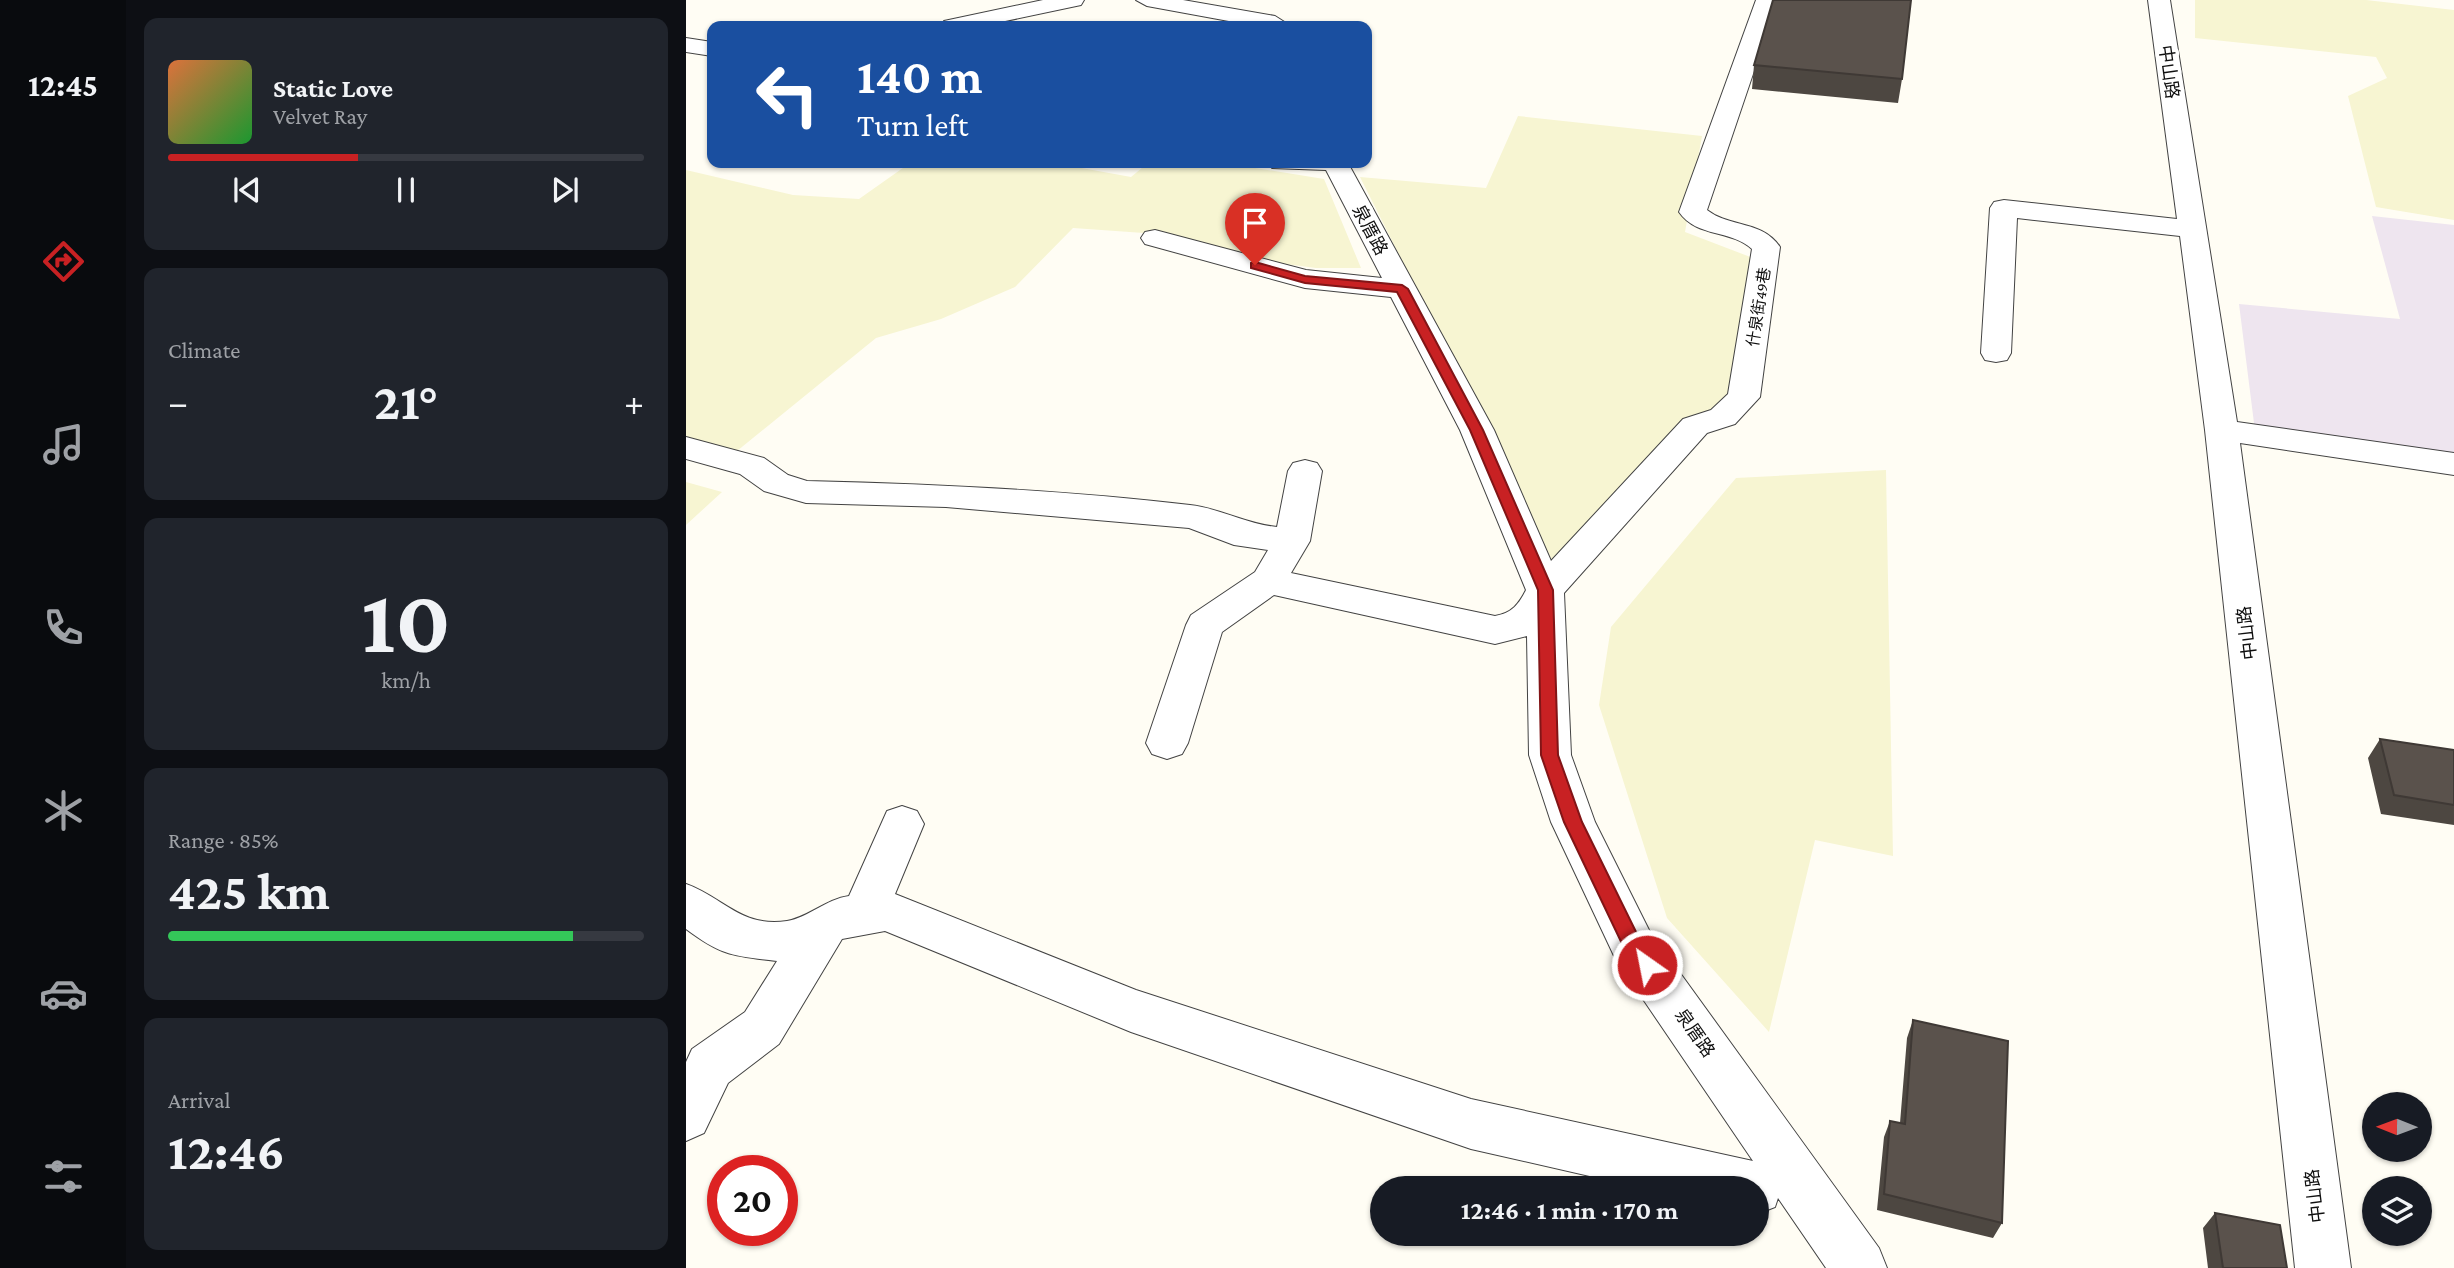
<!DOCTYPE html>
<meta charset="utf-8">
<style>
:root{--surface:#171b24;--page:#20242c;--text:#f1f3f6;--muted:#9ea1a6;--line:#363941;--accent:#c82123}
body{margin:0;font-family:"Crimson Pro","Noto Sans TC",serif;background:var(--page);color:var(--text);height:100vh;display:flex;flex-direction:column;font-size:26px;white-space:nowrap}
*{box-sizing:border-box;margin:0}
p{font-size:23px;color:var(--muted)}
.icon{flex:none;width:38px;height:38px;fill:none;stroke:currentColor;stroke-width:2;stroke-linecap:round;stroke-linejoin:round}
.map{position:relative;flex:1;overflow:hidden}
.drawer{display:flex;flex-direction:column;gap:18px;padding:18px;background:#0d0f14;width:560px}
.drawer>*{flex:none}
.top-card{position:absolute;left:21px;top:21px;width:665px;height:147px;border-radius:14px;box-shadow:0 2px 5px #0004;background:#1a4fa0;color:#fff;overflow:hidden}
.needle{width:46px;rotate:271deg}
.fabs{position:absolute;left:1676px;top:1092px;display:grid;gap:14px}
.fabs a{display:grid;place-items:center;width:70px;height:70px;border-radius:50%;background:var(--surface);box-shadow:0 2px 5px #0004;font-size:35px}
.speed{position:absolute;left:21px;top:1155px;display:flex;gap:14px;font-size:35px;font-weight:700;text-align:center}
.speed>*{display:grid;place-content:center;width:91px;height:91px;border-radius:50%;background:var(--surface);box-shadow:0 2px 5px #0004;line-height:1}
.speed .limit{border:10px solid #d22;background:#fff;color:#111}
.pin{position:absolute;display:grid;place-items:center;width:60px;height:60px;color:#fff;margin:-72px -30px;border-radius:50% 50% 50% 0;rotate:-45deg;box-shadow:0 0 7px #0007}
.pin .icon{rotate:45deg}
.me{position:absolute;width:77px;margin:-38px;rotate:327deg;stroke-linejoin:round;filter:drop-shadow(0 0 5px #0008)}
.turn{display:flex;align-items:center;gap:24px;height:147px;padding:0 35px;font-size:32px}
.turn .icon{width:91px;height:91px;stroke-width:2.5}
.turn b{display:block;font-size:49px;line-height:60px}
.big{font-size:52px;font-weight:700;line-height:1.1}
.drawer .card{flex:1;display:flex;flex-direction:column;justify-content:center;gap:10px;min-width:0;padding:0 24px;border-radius:14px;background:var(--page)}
.drawer .dial{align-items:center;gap:0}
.dial b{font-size:91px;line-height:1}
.song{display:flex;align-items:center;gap:21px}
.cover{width:84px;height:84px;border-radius:10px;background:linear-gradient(135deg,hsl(20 70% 55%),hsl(130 70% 35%))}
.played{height:7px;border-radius:4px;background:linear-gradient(90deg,var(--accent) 40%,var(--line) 40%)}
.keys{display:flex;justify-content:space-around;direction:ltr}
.heat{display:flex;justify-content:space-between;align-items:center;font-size:38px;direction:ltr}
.charge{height:10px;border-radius:5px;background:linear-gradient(90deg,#34c759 85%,var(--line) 0)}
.trip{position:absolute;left:684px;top:1176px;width:399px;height:70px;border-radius:35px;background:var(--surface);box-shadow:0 2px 5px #0004;font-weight:700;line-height:70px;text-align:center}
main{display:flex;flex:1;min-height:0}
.tab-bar{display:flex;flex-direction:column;width:126px;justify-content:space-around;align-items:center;background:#090b0e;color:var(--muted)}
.tab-bar .icon{width:49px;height:49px}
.tab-bar .on{color:var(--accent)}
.tab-bar b{font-size:32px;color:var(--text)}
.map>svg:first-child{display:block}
.industrial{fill:#eee5ef}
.farmland{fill:#f7f5d2}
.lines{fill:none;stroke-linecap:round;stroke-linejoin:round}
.minor-casing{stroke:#434343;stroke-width:2}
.minor{fill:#fff;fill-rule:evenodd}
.wall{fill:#4d4741}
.building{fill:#5a524c;stroke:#3f3935;stroke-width:2}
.route{fill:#c82123;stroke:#821517;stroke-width:2}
.labels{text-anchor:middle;stroke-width:7;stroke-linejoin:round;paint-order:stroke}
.far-street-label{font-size:16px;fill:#101010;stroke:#fff}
.street-label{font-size:18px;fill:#101010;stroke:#fff}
</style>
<main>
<nav class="tab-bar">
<b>12:45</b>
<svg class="icon on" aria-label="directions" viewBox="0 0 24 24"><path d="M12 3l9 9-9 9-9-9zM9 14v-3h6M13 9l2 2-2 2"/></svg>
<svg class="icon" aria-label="music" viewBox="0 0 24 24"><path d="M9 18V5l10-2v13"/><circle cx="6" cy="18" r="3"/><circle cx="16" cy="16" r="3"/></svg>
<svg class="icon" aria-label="phone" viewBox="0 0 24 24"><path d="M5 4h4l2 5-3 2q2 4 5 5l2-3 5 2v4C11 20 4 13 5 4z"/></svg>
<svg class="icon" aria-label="climate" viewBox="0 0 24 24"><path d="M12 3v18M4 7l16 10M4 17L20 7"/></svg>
<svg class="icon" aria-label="car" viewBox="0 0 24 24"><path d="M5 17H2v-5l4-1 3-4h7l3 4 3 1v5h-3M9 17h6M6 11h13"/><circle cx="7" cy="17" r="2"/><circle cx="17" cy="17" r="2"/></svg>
<svg class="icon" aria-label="filters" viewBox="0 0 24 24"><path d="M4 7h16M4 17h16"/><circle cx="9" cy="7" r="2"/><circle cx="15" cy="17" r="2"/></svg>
</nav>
<section class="drawer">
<div class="card">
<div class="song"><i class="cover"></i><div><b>Static Love</b><p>Velvet Ray</p></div></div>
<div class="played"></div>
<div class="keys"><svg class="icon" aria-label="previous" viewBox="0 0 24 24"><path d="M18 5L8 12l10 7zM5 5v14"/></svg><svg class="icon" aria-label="pause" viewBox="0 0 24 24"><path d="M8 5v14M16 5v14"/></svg><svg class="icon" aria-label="next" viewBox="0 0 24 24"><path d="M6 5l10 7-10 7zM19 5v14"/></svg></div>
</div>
<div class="card"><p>Climate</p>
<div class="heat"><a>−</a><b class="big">21°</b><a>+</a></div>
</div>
<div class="card dial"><b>10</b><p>km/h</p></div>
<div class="card"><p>Range · 85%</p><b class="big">425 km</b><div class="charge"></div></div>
<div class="card"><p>Arrival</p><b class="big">12:46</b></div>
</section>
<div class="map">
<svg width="1768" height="1268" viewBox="0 0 1768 1268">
<rect width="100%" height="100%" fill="#fffdf4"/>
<path class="industrial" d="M 1686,216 L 1768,225 L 1768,455 L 1569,431 L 1553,304 L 1714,319 Z"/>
<path class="farmland" d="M 1509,0 L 1680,0 L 1768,10 L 1768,220 L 1690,207 L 1662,96 L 1701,78 L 1690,57 L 1509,38 Z
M 832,116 L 1016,136 L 999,232 L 1067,258 L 1041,415 L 991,460 L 876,580 L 674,177 L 800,188 Z
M 224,163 L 368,163 L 445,177 L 462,163 L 538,163 L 638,179 L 675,268 L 630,268 L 569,260 L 472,234 L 387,228 L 329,287 L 255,319 L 190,338 L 51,451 L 0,438 L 0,170 L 107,195 L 173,199 Z
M 1200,470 L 1207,856 L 1129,840 L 1083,1032 L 981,918 L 913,705 L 925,627 L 1050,478 Z
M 0,482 L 36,492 L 0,525 Z"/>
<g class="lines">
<g class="minor-casing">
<path id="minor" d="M 357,0 L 398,0 L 395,5 L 296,26 L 255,26 L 258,21 Z
M 450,0 L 497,0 L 589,16 L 600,23 L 598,26 L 570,26 L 461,6 Z
M 1070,0 L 1092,0 L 1021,210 C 1044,228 1076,220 1094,247 L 1074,397 L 1049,424 L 1021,433 L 878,593 L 885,755 L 909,822 L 963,930 L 1193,1248 L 1201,1268 L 1140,1268 L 1092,1198 L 1089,1207 L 1071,1214 L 1071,1188 L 956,1188 L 785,1149 L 445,1032 L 199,931 L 156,939 L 93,1044 L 42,1083 L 18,1133 L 0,1141 L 0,1062 L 6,1049 L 59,1012 L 91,961 C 47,956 36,956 0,929 L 0,884 C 37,897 55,928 101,921 C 122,918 140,899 163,896 L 201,811 L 216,806 L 231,811 L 238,824 L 209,894 L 450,990 L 785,1099 L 1067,1161 L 929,958 L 865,822 L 843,755 L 841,636 L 809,644 L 588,595 L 536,632 L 502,743 L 496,754 L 481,759 L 466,754 L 460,743 L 500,625 L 505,615 L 569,572 L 582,550 L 548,545 L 503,528 L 260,507 L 120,503 L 78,491 L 54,474 L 0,459 L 0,437 L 78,458 L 102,475 L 121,481 C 249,484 377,490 504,505 C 533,508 560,524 591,527 L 602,471 L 607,463 L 619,460 L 631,463 L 636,471 L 624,541 L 605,573 L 809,616 C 826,613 833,604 840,590 L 774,430 L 705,297 L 619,288 L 459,244 L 455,238 L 459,232 L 469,230 L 620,270 L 696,278 L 640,170 L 586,168 L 582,163 L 662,163 L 808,430 L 865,561 L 997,419 L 1025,410 L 1042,394 L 1066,249 C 1044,229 1011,238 993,212 Z
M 1462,0 L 1484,0 L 1551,422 L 1768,453 L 1768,475 L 1554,443 L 1665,1268 L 1609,1268 L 1519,430 L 1494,236 L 1331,218 L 1325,353 L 1321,360 L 1310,362 L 1299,360 L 1295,353 L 1304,208 L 1308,202 L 1318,200 L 1491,219 Z
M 0,38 L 26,42 L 26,56 L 0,52 Z"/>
</g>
<use href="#minor" class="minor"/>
</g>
<path class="wall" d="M 1068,65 L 1216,79 L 1212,103 L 1066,89 Z
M 1694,739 L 1768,750 L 1768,825 L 1695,814 L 1682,758 Z
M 1227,1020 L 1316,1223 L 1307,1238 L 1191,1210 L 1198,1137 L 1204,1121 L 1214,1123 L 1221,1038 Z
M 1529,1213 L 1601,1268 L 1522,1268 L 1517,1228 Z"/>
<path class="building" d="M 1087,0 L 1225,0 L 1216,79 L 1068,65 Z
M 1694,739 L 1768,750 L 1768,805 L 1708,795 Z
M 1227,1020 L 1322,1041 L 1316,1223 L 1198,1194 L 1204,1121 L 1219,1124 Z
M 1529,1213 L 1594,1225 L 1601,1268 L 1537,1268 Z"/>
<path class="route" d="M 569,262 L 619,276 L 716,285 L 722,289 L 797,430 L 867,590 L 872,755 L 896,822 L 953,938 L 971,965 L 968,972 L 961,974 L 954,972 L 939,950 L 878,822 L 855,755 L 852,590 L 784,430 L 711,292 L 619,283 L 565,268 L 565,263 Z"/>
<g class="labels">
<g class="far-street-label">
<text transform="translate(1072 307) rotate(-81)" y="6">什泉街49巷</text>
</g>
<g class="street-label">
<text transform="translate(1483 72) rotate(82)" y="6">中山路</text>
<text transform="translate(684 230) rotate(62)" y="6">泉厝路</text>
<text transform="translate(1561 633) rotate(-97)" y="6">中山路</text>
<text transform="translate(1009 1033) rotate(55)" y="6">泉厝路</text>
<text transform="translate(1629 1196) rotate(-97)" y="6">中山路</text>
</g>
</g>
</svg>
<div class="fabs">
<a><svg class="needle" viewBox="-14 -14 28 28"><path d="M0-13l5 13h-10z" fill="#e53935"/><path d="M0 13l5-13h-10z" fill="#9ea1a6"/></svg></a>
<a><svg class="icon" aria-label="layers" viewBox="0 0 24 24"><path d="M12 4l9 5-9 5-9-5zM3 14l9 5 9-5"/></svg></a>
</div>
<div class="speed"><div class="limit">20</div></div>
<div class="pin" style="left:569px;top:265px;background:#d93025"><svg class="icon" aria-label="arrive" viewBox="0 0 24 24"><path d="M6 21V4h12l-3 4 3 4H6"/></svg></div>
<svg class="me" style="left:961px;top:965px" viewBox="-20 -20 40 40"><circle r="17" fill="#c82123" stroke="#fff" stroke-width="3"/><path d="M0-11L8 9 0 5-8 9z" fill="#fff"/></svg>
<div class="trip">12:46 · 1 min · 170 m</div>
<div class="top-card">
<div class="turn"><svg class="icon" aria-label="left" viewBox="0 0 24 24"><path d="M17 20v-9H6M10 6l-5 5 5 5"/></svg><div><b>140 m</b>Turn left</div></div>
</div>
</div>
</main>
